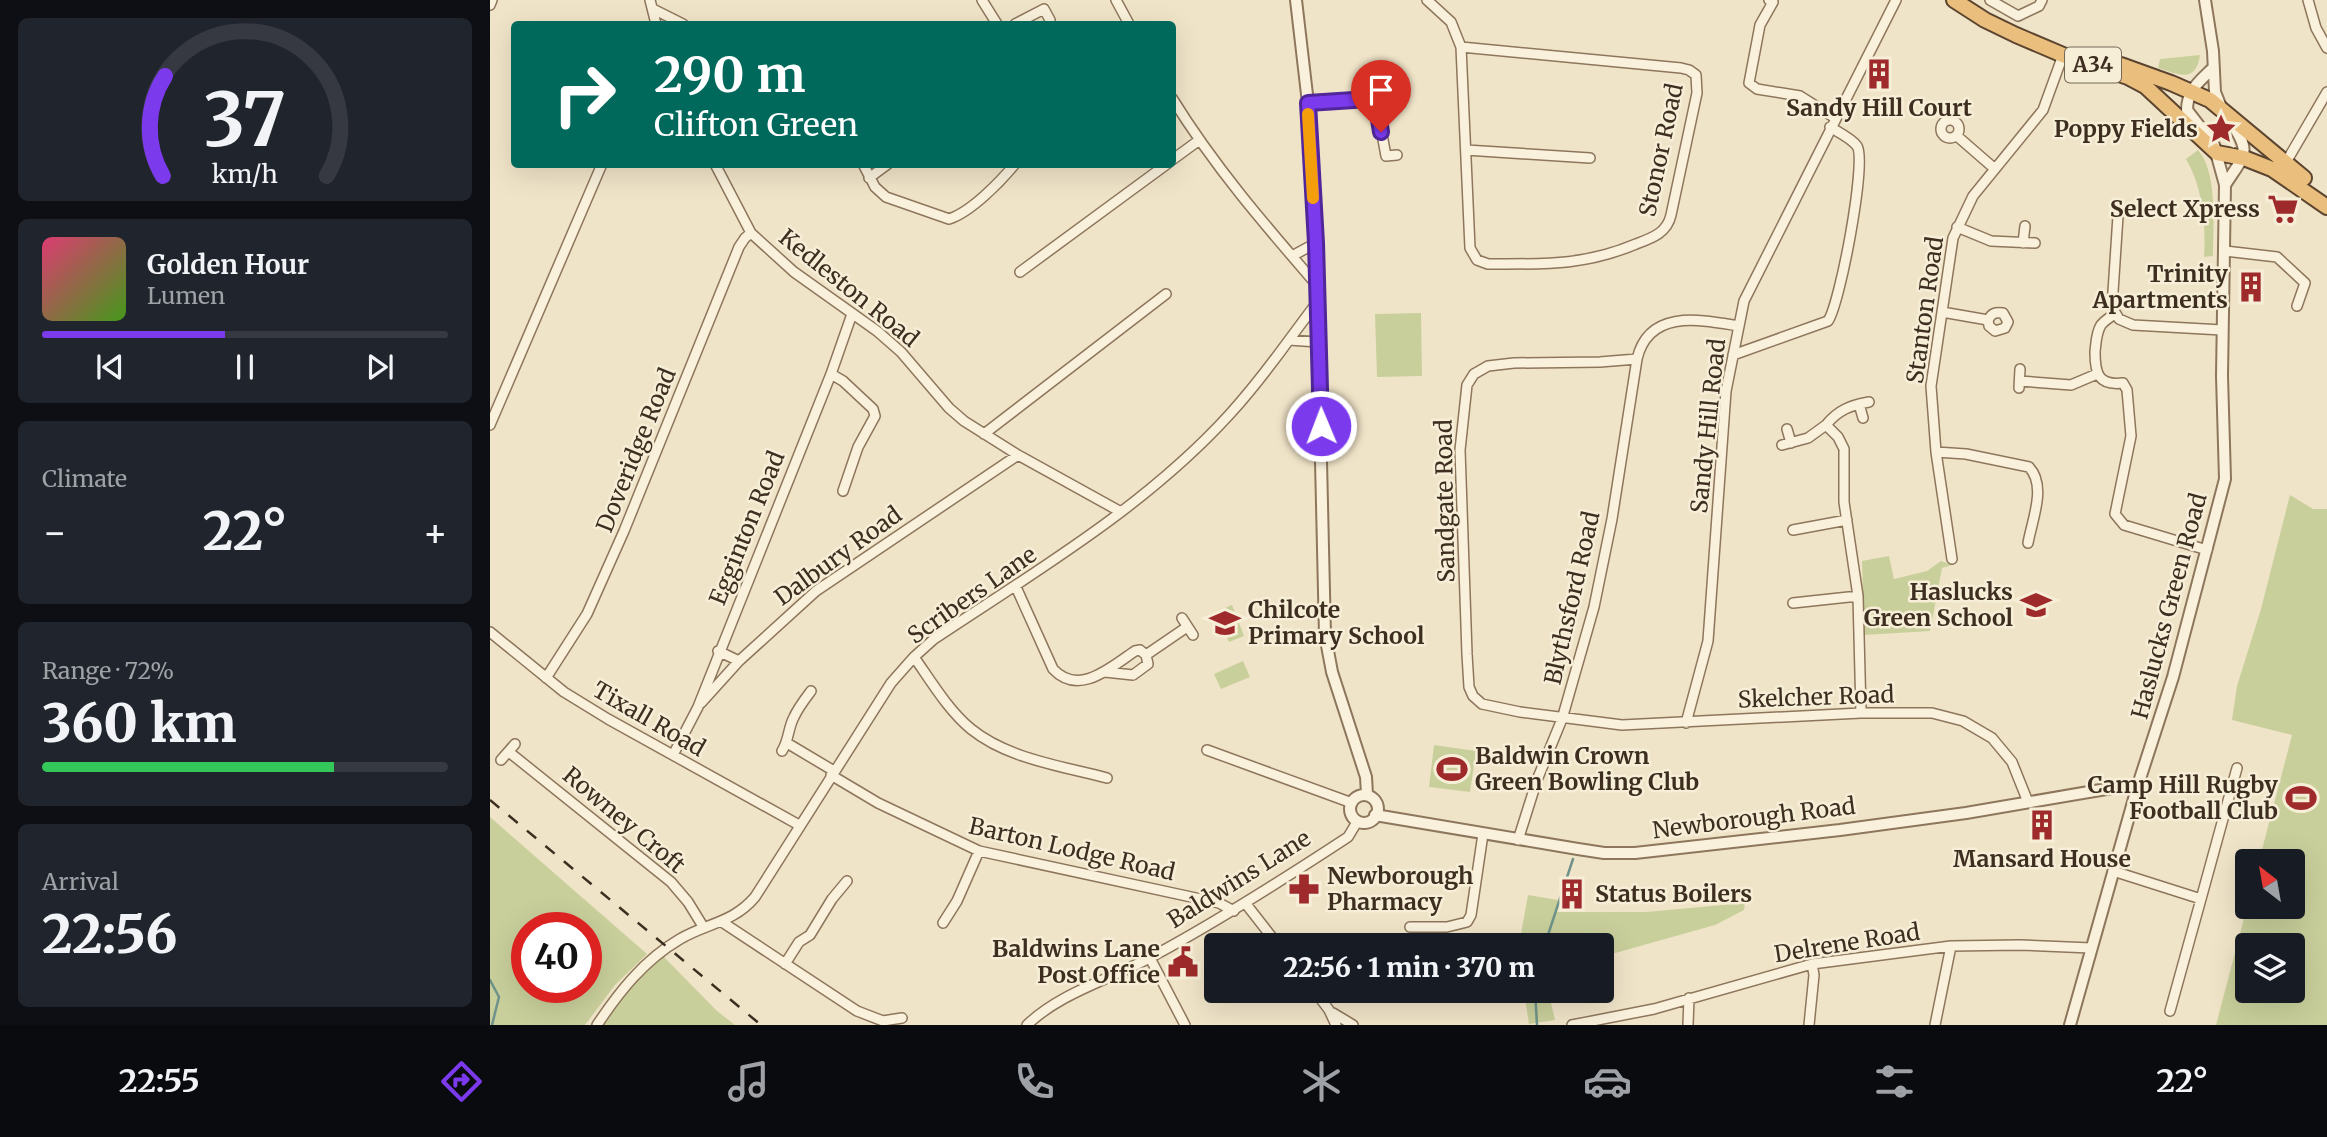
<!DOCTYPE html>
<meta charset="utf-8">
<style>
:root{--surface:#171b24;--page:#20242c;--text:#f1f3f6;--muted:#9ea1a6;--line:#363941;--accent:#7c3aed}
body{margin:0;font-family:Merriweather,serif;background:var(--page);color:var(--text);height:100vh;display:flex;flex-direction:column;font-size:26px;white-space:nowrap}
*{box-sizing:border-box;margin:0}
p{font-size:23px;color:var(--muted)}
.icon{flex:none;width:38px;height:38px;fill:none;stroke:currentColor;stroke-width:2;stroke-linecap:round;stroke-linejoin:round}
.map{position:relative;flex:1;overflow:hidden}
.details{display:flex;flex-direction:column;gap:18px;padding:18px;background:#0d0f14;width:490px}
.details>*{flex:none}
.banner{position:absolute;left:21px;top:21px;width:665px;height:147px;border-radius:7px;box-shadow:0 7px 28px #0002;background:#00695c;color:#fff;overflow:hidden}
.needle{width:46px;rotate:329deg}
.tools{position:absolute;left:1745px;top:849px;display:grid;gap:14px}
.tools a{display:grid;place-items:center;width:70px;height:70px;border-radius:7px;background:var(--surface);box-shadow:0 7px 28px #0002;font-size:35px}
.speed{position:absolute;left:21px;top:912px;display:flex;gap:14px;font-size:35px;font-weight:700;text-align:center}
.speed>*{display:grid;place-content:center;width:91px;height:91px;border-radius:50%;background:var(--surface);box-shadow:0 7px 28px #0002;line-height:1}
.speed .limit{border:10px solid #d22;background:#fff;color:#111}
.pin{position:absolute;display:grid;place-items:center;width:60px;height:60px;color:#fff;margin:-72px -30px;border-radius:50% 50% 50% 0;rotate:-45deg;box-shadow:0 0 7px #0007}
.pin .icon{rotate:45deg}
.me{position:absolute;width:77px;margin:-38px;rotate:359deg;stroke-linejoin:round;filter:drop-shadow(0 0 5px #0008)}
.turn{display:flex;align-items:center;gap:24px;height:147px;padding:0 28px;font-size:32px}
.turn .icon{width:91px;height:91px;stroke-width:2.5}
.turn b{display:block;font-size:49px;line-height:60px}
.big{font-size:52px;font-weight:800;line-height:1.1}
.details .widget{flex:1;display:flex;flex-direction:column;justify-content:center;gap:10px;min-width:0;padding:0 24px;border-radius:10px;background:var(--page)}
.details .dial{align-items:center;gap:0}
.dial svg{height:182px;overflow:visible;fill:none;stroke:var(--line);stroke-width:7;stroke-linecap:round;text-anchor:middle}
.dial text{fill:var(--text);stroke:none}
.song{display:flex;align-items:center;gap:21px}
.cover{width:84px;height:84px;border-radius:10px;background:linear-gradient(135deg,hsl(340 70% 55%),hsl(100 70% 35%))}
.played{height:7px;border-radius:4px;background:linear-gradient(90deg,var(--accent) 45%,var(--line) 45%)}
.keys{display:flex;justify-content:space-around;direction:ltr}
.heat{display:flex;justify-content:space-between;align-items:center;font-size:38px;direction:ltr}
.charge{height:10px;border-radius:5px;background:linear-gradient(90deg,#34c759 72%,var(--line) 0)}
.trip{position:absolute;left:714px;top:933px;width:410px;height:70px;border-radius:7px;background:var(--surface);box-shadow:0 7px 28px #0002;font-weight:800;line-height:70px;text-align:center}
.dock{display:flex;height:112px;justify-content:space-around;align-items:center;background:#090b0e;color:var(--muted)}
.dock .icon{width:49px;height:49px}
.dock .selected{color:var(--accent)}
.dock b{font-size:32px;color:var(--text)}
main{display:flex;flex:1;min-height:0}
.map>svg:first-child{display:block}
.green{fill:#c9cf9b;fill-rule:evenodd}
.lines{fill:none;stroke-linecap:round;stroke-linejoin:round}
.stream{stroke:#6f938a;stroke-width:2.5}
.minor-casing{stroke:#8d765c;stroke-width:12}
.tertiary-casing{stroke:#8d765c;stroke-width:14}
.trunk-casing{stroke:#5b4430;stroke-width:18}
.minor{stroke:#faf1dc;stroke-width:9}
.tertiary{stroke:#faf1dc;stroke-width:10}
.trunk{stroke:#eabe7c;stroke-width:14}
.rail{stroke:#3d2e20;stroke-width:2.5;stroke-dasharray:12 12;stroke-linecap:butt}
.route-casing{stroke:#51269a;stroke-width:18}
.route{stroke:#7c3aed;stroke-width:12}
.slow{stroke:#f59e0b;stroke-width:12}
.labels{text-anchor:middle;stroke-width:5;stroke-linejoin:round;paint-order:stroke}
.shield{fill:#f7eed8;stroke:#756857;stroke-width:2}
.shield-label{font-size:21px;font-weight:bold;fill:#3d2e20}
.poi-label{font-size:23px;font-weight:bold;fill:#3d2e20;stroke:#f7eed8;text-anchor:end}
.street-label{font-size:23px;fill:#3d2e20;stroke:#f7eed8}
</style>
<main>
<section class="details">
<div class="widget dial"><svg viewBox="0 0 100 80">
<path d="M14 69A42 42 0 1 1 86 69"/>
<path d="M14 69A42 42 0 0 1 15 25" stroke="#7c3aed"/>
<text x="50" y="56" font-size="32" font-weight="700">37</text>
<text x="50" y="72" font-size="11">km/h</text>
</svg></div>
<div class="widget">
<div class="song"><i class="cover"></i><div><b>Golden Hour</b><p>Lumen</p></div></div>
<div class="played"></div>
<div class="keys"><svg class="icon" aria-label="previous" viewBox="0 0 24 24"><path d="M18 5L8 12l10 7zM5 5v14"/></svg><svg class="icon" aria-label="pause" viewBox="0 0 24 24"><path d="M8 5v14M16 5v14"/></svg><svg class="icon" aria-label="next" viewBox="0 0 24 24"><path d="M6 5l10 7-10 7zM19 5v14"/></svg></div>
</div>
<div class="widget"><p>Climate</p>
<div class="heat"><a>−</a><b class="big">22°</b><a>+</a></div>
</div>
<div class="widget"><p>Range · 72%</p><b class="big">360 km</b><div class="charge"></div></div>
<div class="widget"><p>Arrival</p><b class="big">22:56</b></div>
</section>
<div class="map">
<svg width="1837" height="1025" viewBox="0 0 1837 1025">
<rect width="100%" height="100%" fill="#f0e4c8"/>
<path class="green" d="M 1710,55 C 1706,84 1688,74 1668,68 L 1670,59 Z
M 1708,150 C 1728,172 1723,227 1723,256 L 1714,257 C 1716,224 1713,188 1696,159 Z
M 931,313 L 932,376 L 887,377 L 885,314 Z
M 1800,495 L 1823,509 L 1837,509 L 1837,1025 L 1726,1025 L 1757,907 L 1802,906 L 1802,861 L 1769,861 L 1802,735 L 1742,720 L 1747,686 L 1771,609 ZM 1757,945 L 1802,945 L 1802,990 L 1757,990 Z
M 1399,556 L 1404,579 L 1437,571 L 1451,561 L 1462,565 L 1452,568 L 1440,631 L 1374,635 L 1372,561 Z
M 742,605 L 754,636 L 739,642 L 726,612 Z
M 753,661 L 760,677 L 731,689 L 724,674 Z
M 944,745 L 986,751 L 980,792 L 939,787 Z
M 0,817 L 157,954 L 125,985 L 95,1025 L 0,1025 ZM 37,928 L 96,928 L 96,987 L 37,987 Z
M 1038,895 L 1068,900 L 1066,912 L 1156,912 L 1255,903 L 1254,910 L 1225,925 L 1111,957 L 1111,945 L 1029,945 Z
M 172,955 L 227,1011 L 245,1025 L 111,1025 L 135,990 Z
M 1034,991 L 1058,991 L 1065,1020 L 1039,1024 Z"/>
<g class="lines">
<path class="stream" d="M 1049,945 L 1058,935 L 1083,859
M 0,980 L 9,997 L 2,1025
M 1045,990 L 1047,1025"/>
<g class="minor-casing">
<path id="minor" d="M 160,0 L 166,24
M 492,0 L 507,24
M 626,0 L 639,24
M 937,0 L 961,22 L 971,47 L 980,248 L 987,260 L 998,264 C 1053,264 1094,266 1146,244 C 1162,238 1177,233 1181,215 L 1207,93 L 1206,75 L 1199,70 L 1191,68 L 971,47
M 1279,0 L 1283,2 L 1270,25 L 1259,83 L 1267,89 L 1310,96 L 1345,118
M 1500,0 L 1528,16
M 1818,0 L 1826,28 L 1837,48
M 0,5 L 2,0
M 163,9 L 193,24
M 1528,16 L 1549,6 L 1552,0
M 525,24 L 554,9 L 560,20
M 682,98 C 724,166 774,224 826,284
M 818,103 L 879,99 L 887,107 L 896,156 L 907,155
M1451 129a9 9 0 1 1 18 0a9 9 0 1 1-18 0Z
M 1467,136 L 1505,169
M 976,150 L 1100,158
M 682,160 L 708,141
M 225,164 L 261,233 L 304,272 L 387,331 L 411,352 L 459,408 L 474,421 L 528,455 L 631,512
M 373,164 L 385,187 L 396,197 L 459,219 C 481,212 510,182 525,164
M 1795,164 L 1837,92
M 379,178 L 398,164
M 1628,216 L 1622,307 L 1629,319 L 1643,325 L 1732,330
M 1467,227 L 1501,241 L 1545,243
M 1533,243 L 1535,226
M 1735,251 L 1787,257 L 1815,283 L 1807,306
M 802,256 L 826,243
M 530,272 L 677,164
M 1452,312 L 1498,320 C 1502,313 1505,312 1513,313 L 1518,322 L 1515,328 L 1505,331 L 1499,326 L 1498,320
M 1625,314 C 1620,317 1615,320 1611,325 C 1606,333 1606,343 1605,352 C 1605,373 1608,386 1633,383 L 1637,390 L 1641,436 L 1625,514 L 1634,525 L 1717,550
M 1249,326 C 1212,320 1159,308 1147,359 L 1110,362 L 1024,363 L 998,366 L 984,374 L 977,385 L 970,450 L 977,654 L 979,687 L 983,696 L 992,704 L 1030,712 L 1132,725 L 1371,713 L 1442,713 L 1473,721 L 1502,738 L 1522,762 L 1538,802
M 799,340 L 828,301
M 1243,355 L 1338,321 C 1350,304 1377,161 1367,146 C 1361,138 1348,132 1340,127
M 341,374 L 353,381 L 383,409 L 385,416 L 368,447 L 353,491
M 1530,381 L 1581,385 L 1607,374
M 1529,388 L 1530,369
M 1369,404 L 1373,418
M 0,425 L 112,164
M 1297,429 L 1301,443
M 494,434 L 676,294
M 1292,445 L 1318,438 L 1336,425
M 1446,452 L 1476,454 L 1539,467 C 1557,486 1542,520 1538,543
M 1303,530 L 1357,520
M 1462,559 L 1446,452 L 1441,386 L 1463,238 L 1483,196 L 1553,110 L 1573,55
M 526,587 L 563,669 C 589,697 621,667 645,651 L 650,650 L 656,655
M 1303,603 L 1368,596
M 692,618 L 703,635
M 0,632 L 74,692 L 118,719 L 309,825
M 228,651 L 249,661
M 656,655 L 697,627
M 424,657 C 441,681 458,710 481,729 C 518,759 572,766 617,778
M 615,672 L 643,675 L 658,664 L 656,655
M 56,678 L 97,614 L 134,531 L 249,247 L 255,238 L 261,233
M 211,703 L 249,661 L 326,591 L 528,455
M 1371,713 L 1368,596 L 1354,502 L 1354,449 L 1348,437 L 1336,425 C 1348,410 1361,405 1379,402
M 1196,723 L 1218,641 L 1236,391 L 1254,301 L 1406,0
M 297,743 L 344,771
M 717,750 L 862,803
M 292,751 C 299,740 298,728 304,717 C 308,708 315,699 321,691
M 19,752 L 181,882 L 198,902 L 214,928
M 183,755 L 208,707 L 341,374 L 362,314
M 11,760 L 25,744
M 341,775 L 388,803 L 489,851 L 729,903 L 744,911
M 1028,840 L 1047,780 L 1072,719 L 1104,607 L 1122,519 L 1147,359
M 1623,871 L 1711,899 L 1747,768
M 756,904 L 788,945
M 232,922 L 367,1011 L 393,1021 L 412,1018
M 453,923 L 467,901 L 489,851
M 920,927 L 957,927 L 977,922 L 981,915 L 993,834
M 660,958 L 695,1025
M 295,964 L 309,942 L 320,935 L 342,899 L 357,881
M 824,990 L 839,1010 L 846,1025
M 1680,1011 L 1711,899
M 843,1013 L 863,1025
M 107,1025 C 129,992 154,960 190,939 C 217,923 243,923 265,897 L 401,683 L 424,657 L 444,639 C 546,571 655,507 739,415 C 761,391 780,366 799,340 L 828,342
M 537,1025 C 571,992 622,979 663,956 C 730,920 794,879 858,837 L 867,822
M 1082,1025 L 1164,1009 L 1322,964 L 1461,946 L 1530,945 L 1601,948
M 1198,1025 L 1199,998
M 1319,1025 L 1324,975 L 1322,964
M 1445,1025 L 1461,946"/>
</g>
<g class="tertiary-casing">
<path id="tertiary" d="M 806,0 L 818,103 L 826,243 L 835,635 L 842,672 L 876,777 L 877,794
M 1715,0 L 1723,51 L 1725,92 L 1731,107
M 1735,185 C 1755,154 1762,153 1740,121
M860 809a14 14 0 1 1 28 0a14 14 0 1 1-28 0Z
M 885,815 L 1088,849 L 1114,853 L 1145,853 L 1350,830 L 1476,813 L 1628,787 L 1647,788
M 1580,1025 L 1647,788 L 1683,677 L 1735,479 L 1732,376 L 1735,185 L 1724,145 L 1697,110 C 1697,90 1710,81 1723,68"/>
</g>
<g class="trunk-casing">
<path id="trunk" d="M 1464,0 L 1495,20 L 1526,35 L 1573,55 L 1638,77 L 1655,86 L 1727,153 L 1754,158 L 1782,169 L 1837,207
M 1631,65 L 1681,83 L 1720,100 L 1814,178"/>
</g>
<use href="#minor" class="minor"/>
<use href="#tertiary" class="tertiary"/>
<use href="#trunk" class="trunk"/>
<path class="rail" d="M 0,800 L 271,1025"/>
</g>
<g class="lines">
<g class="route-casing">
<path id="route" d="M 831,426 L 826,243 L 818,103 L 879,99 L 887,107 L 891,132"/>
</g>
<use href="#route" class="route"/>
<path class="slow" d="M 818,114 L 823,198"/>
</g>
<defs>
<g id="building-bare" transform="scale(2.415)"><path d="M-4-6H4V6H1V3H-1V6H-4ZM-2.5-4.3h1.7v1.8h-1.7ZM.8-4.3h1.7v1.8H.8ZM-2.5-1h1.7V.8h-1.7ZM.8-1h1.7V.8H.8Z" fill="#9e2a2b" stroke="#f7eed8" stroke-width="2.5" paint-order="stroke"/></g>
<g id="sight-bare" transform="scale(2.415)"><path d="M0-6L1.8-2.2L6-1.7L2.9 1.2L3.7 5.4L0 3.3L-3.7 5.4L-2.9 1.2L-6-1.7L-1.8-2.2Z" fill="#9e2a2b" stroke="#f7eed8" stroke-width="2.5" paint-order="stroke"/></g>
<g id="supermarket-bare" transform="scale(2.415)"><path d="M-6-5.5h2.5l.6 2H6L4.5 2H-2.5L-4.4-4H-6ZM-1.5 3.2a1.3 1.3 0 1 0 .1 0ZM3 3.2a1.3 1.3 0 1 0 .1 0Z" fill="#9e2a2b" stroke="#f7eed8" stroke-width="2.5" paint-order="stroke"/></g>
<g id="school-bare" transform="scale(2.415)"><path d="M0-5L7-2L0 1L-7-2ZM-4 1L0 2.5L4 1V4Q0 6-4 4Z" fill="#9e2a2b" stroke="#f7eed8" stroke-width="2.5" paint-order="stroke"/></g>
<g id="stadium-bare" transform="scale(2.415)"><path d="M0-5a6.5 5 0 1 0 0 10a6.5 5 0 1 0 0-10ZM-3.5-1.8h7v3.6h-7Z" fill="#9e2a2b" stroke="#f7eed8" stroke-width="2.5" paint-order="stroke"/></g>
<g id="pharmacy-bare" transform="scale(2.415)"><path d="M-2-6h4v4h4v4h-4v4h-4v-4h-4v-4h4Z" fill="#9e2a2b" stroke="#f7eed8" stroke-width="2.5" paint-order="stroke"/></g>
<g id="civic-bare" transform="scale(2.415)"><path d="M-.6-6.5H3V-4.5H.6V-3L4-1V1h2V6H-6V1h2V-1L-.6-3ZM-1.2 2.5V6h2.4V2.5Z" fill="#9e2a2b" stroke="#f7eed8" stroke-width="2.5" paint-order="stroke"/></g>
</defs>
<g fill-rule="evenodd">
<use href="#building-bare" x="1389" y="74"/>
<use href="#sight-bare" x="1731" y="129"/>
<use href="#supermarket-bare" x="1793" y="209"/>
<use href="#building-bare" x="1761" y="287"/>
<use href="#school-bare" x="1546" y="605"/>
<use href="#school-bare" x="735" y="623"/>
<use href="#stadium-bare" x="962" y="769"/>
<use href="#stadium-bare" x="1811" y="798"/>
<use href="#building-bare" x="1552" y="825"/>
<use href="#pharmacy-bare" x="814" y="889"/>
<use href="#building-bare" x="1082" y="894"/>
<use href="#civic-bare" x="693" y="962"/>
</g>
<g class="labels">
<rect class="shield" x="1575" y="47.5" width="56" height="35" rx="5"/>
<g class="shield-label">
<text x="1603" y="72">A34</text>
</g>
<g class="poi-label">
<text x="1389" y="116" text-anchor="middle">Sandy Hill Court</text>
<text x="1708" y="137">Poppy Fields</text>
<text x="1770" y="217">Select Xpress</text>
<text x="1738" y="282">Trinity<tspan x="1738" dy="26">Apartments</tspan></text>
<text x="1523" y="600">Haslucks<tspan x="1523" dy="26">Green School</tspan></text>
<text x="758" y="618" text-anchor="start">Chilcote<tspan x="758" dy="26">Primary School</tspan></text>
<text x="985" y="764" text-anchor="start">Baldwin Crown<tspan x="985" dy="26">Green Bowling Club</tspan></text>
<text x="1788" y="793">Camp Hill Rugby<tspan x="1788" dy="26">Football Club</tspan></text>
<text x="1552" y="867" text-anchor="middle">Mansard House</text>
<text x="837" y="884" text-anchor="start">Newborough<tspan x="837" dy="26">Pharmacy</tspan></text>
<text x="1105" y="902" text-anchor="start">Status Boilers</text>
<text x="670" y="957">Baldwins Lane<tspan x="670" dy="26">Post Office</tspan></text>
</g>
<g class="street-label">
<text transform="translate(1171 150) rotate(-78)" y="8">Stonor Road</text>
<text transform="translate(359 288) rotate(39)" y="8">Kedleston Road</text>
<text transform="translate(1435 310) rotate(-82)" y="8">Stanton Road</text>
<text transform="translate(1218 426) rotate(-84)" y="8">Sandy Hill Road</text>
<text transform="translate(146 450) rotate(-68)" y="8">Doveridge Road</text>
<text transform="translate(955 501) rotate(-91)" y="8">Sandgate Road</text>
<text transform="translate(257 528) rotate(-68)" y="8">Egginton Road</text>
<text transform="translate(348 556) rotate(-36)" y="8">Dalbury Road</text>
<text transform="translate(482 595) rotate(-35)" y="8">Scribers Lane</text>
<text transform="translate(1082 598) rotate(-77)" y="8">Blythsford Road</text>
<text transform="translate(1679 606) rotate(-75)" y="8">Haslucks Green Road</text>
<text transform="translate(1326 697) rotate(-2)" y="8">Skelcher Road</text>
<text transform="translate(159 719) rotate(30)" y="8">Tixall Road</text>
<text transform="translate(1264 818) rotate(-7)" y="8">Newborough Road</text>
<text transform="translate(134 820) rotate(40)" y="8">Rowney Croft</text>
<text transform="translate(582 849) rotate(13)" y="8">Barton Lodge Road</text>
<text transform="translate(749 879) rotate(-32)" y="8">Baldwins Lane</text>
<text transform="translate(1357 943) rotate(-9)" y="8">Delrene Road</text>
</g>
</g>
</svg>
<div class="tools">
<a><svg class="needle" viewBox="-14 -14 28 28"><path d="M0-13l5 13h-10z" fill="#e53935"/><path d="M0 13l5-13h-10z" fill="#9ea1a6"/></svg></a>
<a><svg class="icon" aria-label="layers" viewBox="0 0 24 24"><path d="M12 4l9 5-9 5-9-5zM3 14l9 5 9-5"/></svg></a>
</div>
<div class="speed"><div class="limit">40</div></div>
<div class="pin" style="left:891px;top:132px;background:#d93025"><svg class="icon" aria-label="arrive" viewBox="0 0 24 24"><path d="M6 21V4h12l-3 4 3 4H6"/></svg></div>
<svg class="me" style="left:831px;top:426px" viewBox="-20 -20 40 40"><circle r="17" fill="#7c3aed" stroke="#fff" stroke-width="3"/><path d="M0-11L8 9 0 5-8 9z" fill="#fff"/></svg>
<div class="trip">22:56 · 1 min · 370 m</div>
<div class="banner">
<div class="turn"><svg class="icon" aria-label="right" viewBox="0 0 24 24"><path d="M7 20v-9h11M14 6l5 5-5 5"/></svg><div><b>290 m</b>Clifton Green</div></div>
</div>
</div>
</main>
<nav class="dock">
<b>22:55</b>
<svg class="icon selected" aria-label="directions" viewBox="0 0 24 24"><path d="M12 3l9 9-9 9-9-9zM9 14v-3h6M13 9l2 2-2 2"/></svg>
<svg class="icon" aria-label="music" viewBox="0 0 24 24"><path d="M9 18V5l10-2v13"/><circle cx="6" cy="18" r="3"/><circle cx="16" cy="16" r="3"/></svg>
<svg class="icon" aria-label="phone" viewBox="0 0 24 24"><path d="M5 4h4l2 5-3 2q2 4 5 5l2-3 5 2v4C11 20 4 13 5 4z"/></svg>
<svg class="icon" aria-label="climate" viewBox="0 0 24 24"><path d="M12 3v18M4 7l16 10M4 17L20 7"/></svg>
<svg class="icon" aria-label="car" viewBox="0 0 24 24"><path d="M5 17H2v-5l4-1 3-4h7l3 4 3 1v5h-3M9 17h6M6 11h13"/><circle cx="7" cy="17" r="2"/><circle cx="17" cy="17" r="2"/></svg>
<svg class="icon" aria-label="filters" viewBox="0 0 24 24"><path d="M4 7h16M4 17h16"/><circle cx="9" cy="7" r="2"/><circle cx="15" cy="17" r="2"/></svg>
<b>22°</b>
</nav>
